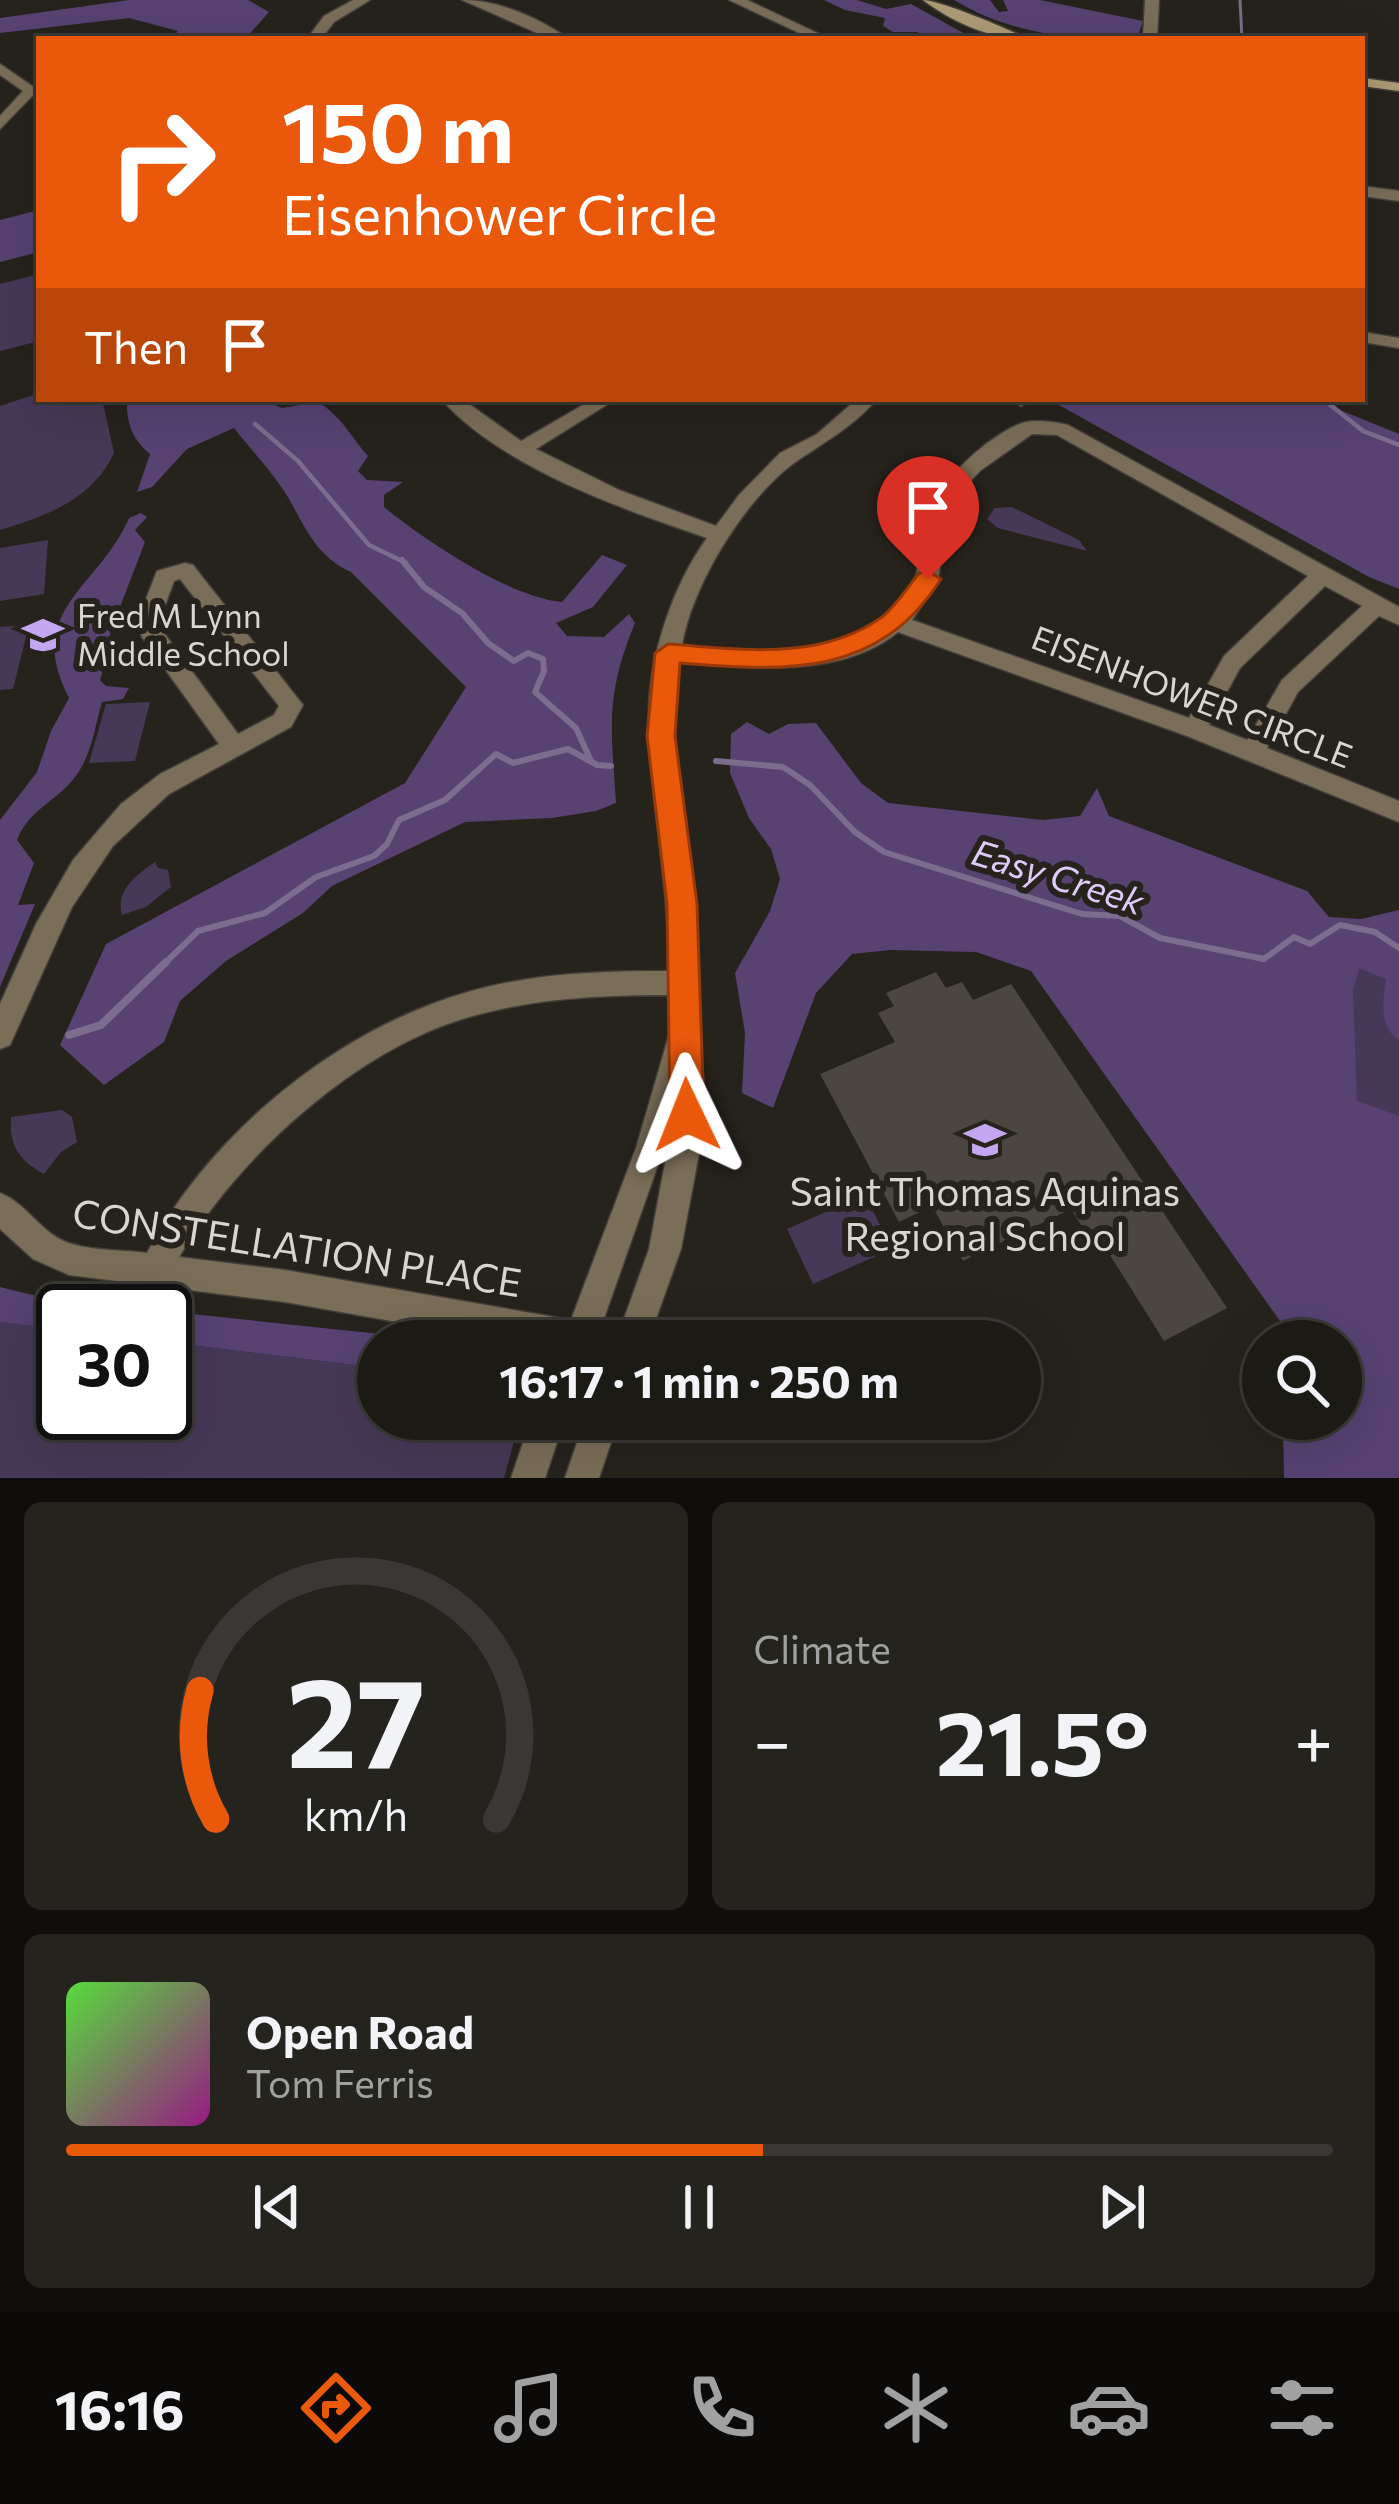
<!DOCTYPE html>
<meta charset="utf-8">
<style>
:root{--surface:#1c1a15;--page:#25231e;--text:#f1f3f6;--muted:#a0a1a0;--line:#3a3834;--accent:#ea580c}
body{margin:0;font-family:Commissioner,sans-serif;background:var(--page);color:var(--text);height:100vh;display:flex;flex-direction:column;font-size:45px;white-space:nowrap}
*{box-sizing:border-box;margin:0}
p{font-size:39px;color:var(--muted)}
.icon{flex:none;width:66px;height:66px;fill:none;stroke:currentColor;stroke-width:2;stroke-linecap:round;stroke-linejoin:round}
.map{position:relative;height:1478px;overflow:hidden}
.side{display:flex;flex-direction:column;gap:24px;padding:24px;background:#0f0e0c;flex:1}
.side>*{flex:none}
.hud{position:absolute;left:36px;top:36px;width:1329px;height:366px;border-radius:0px;box-shadow:0 12px 48px #0002,0 0 0 3px var(--line);background:#ea580c;color:#fff;overflow:hidden}
.controls{position:absolute;left:1242px;top:1320px;display:grid;gap:24px}
.controls a{display:grid;place-items:center;width:120px;height:120px;border-radius:50%;background:var(--surface);box-shadow:0 12px 48px #0002,0 0 0 3px var(--line);font-size:60px}
.speed{position:absolute;left:36px;top:1284px;display:flex;gap:24px;font-size:60px;font-weight:700;text-align:center}
.speed>*{display:grid;place-content:center;width:156px;height:156px;border-radius:50%;background:var(--surface);box-shadow:0 12px 48px #0002,0 0 0 3px var(--line);line-height:1}
.speed .limit{border:6px solid #111;border-radius:18px;background:#fff;color:#111}
.pin{position:absolute;display:grid;place-items:center;width:102px;height:102px;color:#fff;margin:-123px -51px;border-radius:50% 50% 50% 0;rotate:-45deg;box-shadow:0 0 12px #0007}
.pin .icon{rotate:45deg}
.me{position:absolute;width:132px;margin:-66px;rotate:358deg;stroke-linejoin:round;filter:drop-shadow(0 0 9px #0008)}
.turn{display:flex;align-items:center;gap:42px;height:252px;padding:0 48px;font-size:54px}
.turn .icon{width:156px;height:156px;stroke-width:2.5}
.turn b{display:block;font-size:84px;line-height:102px}
.then{display:flex;align-items:center;height:114px;padding:0 48px;background:#0003;gap:24px;font-size:45px}
.big{font-size:90px;font-weight:700;line-height:1.1}
.side .widget{flex:1;display:flex;flex-direction:column;justify-content:center;gap:18px;min-width:0;padding:0 42px;border-radius:18px;background:var(--page)}
.side .dial{align-items:center;gap:0}
.dial svg{height:312px;overflow:visible;fill:none;stroke:var(--line);stroke-width:7;stroke-linecap:round;text-anchor:middle}
.dial text{fill:var(--text);stroke:none}
.song{display:flex;align-items:center;gap:36px}
.cover{width:144px;height:144px;border-radius:18px;background:linear-gradient(135deg,hsl(110 70% 55%),hsl(310 70% 35%))}
.played{height:12px;border-radius:6px;background:linear-gradient(90deg,var(--accent) 55%,var(--line) 55%)}
.keys{display:flex;justify-content:space-around;direction:ltr}
.heat{display:flex;justify-content:space-between;align-items:center;font-size:66px;direction:ltr}
.side .tiles{flex:1;display:grid;gap:24px;grid-template-columns:1fr 1fr}
.widget:last-child{grid-column:span 2}
.trip{position:absolute;left:357px;top:1320px;width:684px;height:120px;border-radius:60px;background:var(--surface);box-shadow:0 12px 48px #0002,0 0 0 3px var(--line);font-weight:700;line-height:120px;text-align:center}
.tabs{display:flex;height:192px;justify-content:space-around;align-items:center;background:#0b0a08;color:var(--muted)}
.tabs .icon{width:84px;height:84px}
.tabs .active{color:var(--accent)}
.tabs b{font-size:54px;color:var(--text)}
.map>svg:first-child{display:block}
.green{fill:#463958}
.forest{fill:#574272}
.lines{fill:none;stroke-linecap:round;stroke-linejoin:round}
.stream-far3{stroke:#7c6c8d;stroke-width:3}
.stream-far2{stroke:#7c6c8d;stroke-width:4.5}
.stream-far1{stroke:#7c6c8d;stroke-width:6}
.stream{stroke:#7c6c8d;stroke-width:8}
.building{fill:#4b463f}
.street-casing{stroke:#433f39;stroke-width:3}
.secondary-casing{stroke:#433f39;stroke-width:3}
.street{fill:#7b6e58;fill-rule:evenodd}
.secondary{fill:#ae9975;fill-rule:evenodd}
.route{fill:#ea580c;stroke:#983908;stroke-width:3}
.labels{text-anchor:middle;stroke-width:12;stroke-linejoin:round;paint-order:stroke}
.poi-label{font-size:33px;fill:#d9d6d2;stroke:#26221c;text-anchor:start}
.street-label{font-size:33px;fill:#d9d6d2;stroke:#26221c}
.water-label{font-size:36px;font-style:italic;fill:#decbfa;stroke:#26221c}
.near-poi-label{font-size:39px;fill:#d9d6d2;stroke:#26221c}
.near-street-label{font-size:39px;fill:#d9d6d2;stroke:#26221c}
</style>
<div class="map">
<svg width="1399" height="1478" viewBox="0 0 1399 1478">
<rect width="100%" height="100%" fill="#26221c"/>
<path class="green" d="M 39,274 L 39,341 L 0,351 L 0,284 Z
M 39,393 L 39,399 L 102,399 L 114,453 C 92,500 46,516 0,530 L 0,406 Z
M 1012,507 L 1079,540 L 1087,551 L 998,528 L 987,519 L 995,508 Z
M 48,540 L 44,594 L 0,601 L 0,548 Z
M 29,625 L 13,689 L 0,690 L 0,627 Z
M 150,702 L 135,761 L 89,763 L 106,704 Z
M 155,862 L 158,868 L 168,870 L 171,887 L 146,907 L 122,915 C 115,891 136,875 155,862 Z
M 1340,949 L 1399,974 L 1399,1120 L 1325,1094 Z
M 62,1110 L 72,1117 L 77,1142 L 61,1152 L 44,1174 C 19,1160 9,1146 11,1117 Z
M 865,1195 L 892,1249 L 813,1284 L 787,1229 Z
M 0,1322 L 63,1330 L 63,1413 L 165,1413 L 165,1342 L 378,1368 L 378,1419 L 520,1419 L 504,1478 L 0,1478 Z"/>
<path class="forest" d="M 129,0 L 248,0 L 269,12 L 245,39 L 171,39 L 178,31 L 129,18 L 0,33 L 0,18 Z
M 824,0 L 857,0 L 886,9 L 911,4 L 974,39 L 921,39 L 918,32 L 893,32 L 883,26 L 885,18 L 845,10 Z
M 954,0 L 990,0 L 999,12 L 1008,11 L 1003,0 L 1040,0 L 1143,21 L 1137,39 C 1071,39 1012,35 954,0 Z
M 39,210 L 39,252 L 0,262 L 0,220 Z
M 127,399 L 260,399 L 282,408 L 319,402 C 346,422 348,433 368,456 L 358,471 L 367,480 L 403,482 L 384,495 L 384,507 C 426,541 509,597 562,602 L 602,555 L 627,565 L 593,607 L 556,623 L 567,636 L 604,637 L 629,614 L 635,623 C 605,696 611,726 616,803 L 596,811 L 552,818 L 465,822 L 332,886 L 303,913 L 226,961 L 180,1001 L 164,1042 L 104,1085 L 60,1045 L 106,944 L 405,783 L 466,687 L 351,572 C 317,557 306,529 289,499 C 274,474 252,451 234,428 L 187,449 L 152,487 L 137,492 L 150,454 C 132,439 126,422 127,399 Z
M 1048,399 L 1313,399 L 1399,434 L 1399,589 L 1369,577 Z
M 141,513 L 147,517 L 135,530 L 145,542 L 110,633 L 111,643 L 100,680 L 106,686 L 129,688 L 123,699 L 102,702 C 96,722 92,750 81,768 C 63,800 30,806 17,840 L 34,863 L 18,905 L 35,904 L 0,987 L 0,820 L 37,772 L 51,731 L 69,698 C 23,610 99,588 129,518 Z
M 747,722 L 769,734 L 788,724 L 816,723 L 861,783 L 888,803 L 1043,820 L 1080,816 L 1097,788 L 1109,816 L 1307,891 L 1329,917 L 1361,919 L 1399,910 L 1399,1040 C 1378,1026 1383,1001 1386,979 L 1359,968 L 1353,991 L 1357,1101 L 1399,1116 L 1399,1478 L 1284,1478 L 1283,1419 L 1341,1419 L 1341,1341 L 1290,1341 L 1290,1335 L 1031,971 L 976,952 L 890,950 L 852,954 L 816,993 L 773,1108 L 742,1093 L 745,1033 L 735,973 L 770,911 L 780,879 L 771,849 L 749,818 L 730,773 L 731,734 Z
M 0,1287 L 49,1299 L 447,1341 L 378,1341 L 378,1368 L 165,1342 L 165,1311 L 63,1311 L 63,1330 L 0,1322 Z"/>
<g class="lines">
<path class="stream-far3" d="M 1240,0 L 1242,39"/>
<path class="stream-far2" d="M 226,399 L 229,403
M 1323,399 L 1363,431 L 1399,445
M 255,424 L 298,461 L 369,545 L 406,563"/>
<path class="stream-far1" d="M 402,560 L 424,587 L 462,613 L 488,643 L 514,661 L 528,653 L 543,659 L 544,671 L 535,692 L 576,728 L 591,761
M 716,761 L 783,767 L 810,785 L 855,832 L 884,852 L 1082,914 L 1120,916 L 1160,938 L 1264,959 L 1294,937 L 1310,944 L 1340,925 L 1375,932 L 1399,948
M 163,965 L 198,931 L 265,913 L 316,877 L 374,856 L 387,844 L 399,820 L 445,800 L 496,754 L 513,763 L 568,749 L 597,765 L 611,766"/>
<path class="stream" d="M 69,1035 L 101,1025 L 166,962"/>
</g>
<path class="building" d="M 936,972 L 946,988 L 962,982 L 973,1000 L 1011,984 L 1227,1308 L 1164,1341 L 1108,1252 L 1100,1256 L 1071,1209 L 963,1261 L 932,1206 L 899,1222 L 820,1074 L 895,1042 L 878,1013 L 894,1006 L 886,993 Z"/>
<g class="lines">
<g class="street-casing">
<path id="street" d="M 353,0 L 370,0 L 334,22 L 321,39 L 307,39 L 324,16 Z
M 462,0 C 499,0 539,18 569,39 L 551,39 Z
M 729,0 L 747,0 L 830,39 L 812,39 Z
M 1145,0 L 1159,0 L 1157,39 L 1143,39 Z
M 0,64 L 38,90 L 0,129 L 0,116 L 23,91 L 0,75 Z
M 1362,186 L 1399,191 L 1399,201 L 1362,196 Z
M 1362,332 L 1399,338 L 1399,348 L 1362,342 Z
M 441,399 L 462,399 L 521,441 L 593,399 L 616,399 L 536,449 L 619,490 L 716,526 L 739,495 L 780,453 L 817,434 L 857,399 L 877,399 C 854,426 826,441 797,461 C 747,495 691,586 682,646 C 742,650 818,661 872,628 C 933,591 910,560 930,510 C 942,478 990,435 1022,423 C 1035,419 1055,422 1068,425 L 1399,607 L 1399,625 L 1379,616 L 1298,692 L 1267,748 L 1399,801 L 1399,822 L 1187,736 L 898,632 C 840,679 749,668 680,662 L 672,717 L 695,904 L 697,1030 L 704,1086 L 701,1143 L 681,1249 L 648,1341 L 616,1341 L 649,1249 L 672,1125 L 601,1327 L 608,1329 L 612,1341 L 504,1341 L 285,1302 L 69,1275 L 33,1259 L 0,1229 L 0,1193 C 21,1201 34,1221 53,1235 C 76,1252 119,1249 147,1253 C 210,1133 338,1029 468,992 C 533,973 601,971 669,971 C 669,885 651,804 649,720 C 647,662 672,586 707,538 C 620,508 503,468 441,399 ZM 1032,434 L 1057,435 L 1308,576 L 1224,656 L 1189,718 L 912,620 L 938,581 L 947,517 L 959,493 L 981,470 ZM 1325,586 L 1362,606 L 1282,680 L 1247,740 L 1209,725 L 1240,668 ZM 669,995 L 669,1035 L 636,1148 L 571,1320 L 285,1270 L 179,1257 C 238,1157 356,1049 469,1017 C 535,998 602,995 669,995 Z
M 1009,399 L 1030,399 L 1030,400 L 1021,406 Z
M 185,563 L 193,565 L 303,705 L 291,727 L 169,794 L 113,846 L 72,907 L 10,1045 L 0,1049 L 0,1004 L 36,924 L 73,860 L 121,804 L 160,774 L 219,744 L 142,637 L 137,622 L 157,571 ZM 180,579 L 279,706 L 274,715 L 238,734 L 161,629 L 159,622 L 174,581 Z
M 531,1419 L 565,1419 L 545,1478 L 511,1478 Z
M 585,1419 L 619,1419 L 599,1478 L 565,1478 Z"/>
</g>
<g class="secondary-casing">
<path id="secondary" d="M 923,0 C 939,0 1012,30 1027,39 C 990,39 952,22 923,0 Z
M 1362,78 L 1399,83 L 1399,91 L 1362,86 Z"/>
</g>
<use href="#street" class="street"/>
<use href="#secondary" class="secondary"/>
</g>
<path class="route" d="M 928,571 L 941,579 C 877,679 785,671 680,663 L 675,736 L 697,904 L 704,1115 L 699,1126 L 687,1131 L 675,1126 L 670,1115 L 667,904 L 647,736 L 655,653 L 668,644 C 741,649 819,662 882,617 C 896,606 908,587 919,573 Z"/>
<defs>
<g id="school-bare" transform="scale(3.24)"><path d="M0-5L7-2L0 1L-7-2ZM-4 1L0 2.5L4 1V4Q0 6-4 4Z" fill="#c5a7f1" stroke="#26221c" stroke-width="2.5" paint-order="stroke"/></g>
</defs>
<g fill-rule="evenodd">
<use href="#school-bare" x="43" y="635"/>
<use href="#school-bare" x="985" y="1140"/>
</g>
<g class="labels">
<g class="poi-label">
<text x="77" y="628">Fred M Lynn<tspan x="77" dy="38">Middle School</tspan></text>
</g>
<g class="street-label">
<text transform="translate(1192 697) rotate(21)" y="12">EISENHOWER CIRCLE</text>
</g>
<g class="water-label">
<text transform="translate(1058 877) rotate(17)" y="13">Easy Creek</text>
</g>
<g class="near-poi-label">
<text x="985" y="1206">Saint Thomas Aquinas<tspan x="985" dy="45">Regional School</tspan></text>
</g>
<g class="near-street-label">
<text transform="translate(297 1248) rotate(9)" y="14">CONSTELLATION PLACE</text>
</g>
</g>
</svg>
<div class="controls">
<a><svg class="icon" aria-label="search" viewBox="0 0 24 24"><circle cx="10" cy="10" r="6"/><path d="M15 15l6 6"/></svg></a>
</div>
<div class="speed"><div class="limit">30</div></div>
<div class="pin" style="left:928px;top:579px;background:#d93025"><svg class="icon" aria-label="arrive" viewBox="0 0 24 24"><path d="M6 21V4h12l-3 4 3 4H6"/></svg></div>
<svg class="me" style="left:687px;top:1115px" viewBox="-20 -20 40 40"><path d="M0-17L14 15 0 8-14 15z" fill="#ea580c" stroke="#fff" stroke-width="4"/></svg>
<div class="trip">16:17 · 1 min · 250 m</div>
<div class="hud">
<div class="turn"><svg class="icon" aria-label="right" viewBox="0 0 24 24"><path d="M7 20v-9h11M14 6l5 5-5 5"/></svg><div><b>150 m</b>Eisenhower Circle</div></div>
<div class="then">Then<svg class="icon" aria-label="arrive" viewBox="0 0 24 24"><path d="M6 21V4h12l-3 4 3 4H6"/></svg></div>
</div>
</div>
<section class="side">
<div class="tiles">
<div class="widget dial"><svg viewBox="0 0 100 80">
<path d="M14 69A42 42 0 1 1 86 69"/>
<path d="M14 69A42 42 0 0 1 10 36" stroke="#ea580c"/>
<text x="50" y="56" font-size="32" font-weight="700">27</text>
<text x="50" y="72" font-size="11">km/h</text>
</svg></div>
<div class="widget"><p>Climate</p>
<div class="heat"><a>−</a><b class="big">21.5°</b><a>+</a></div>
</div>
<div class="widget">
<div class="song"><i class="cover"></i><div><b>Open Road</b><p>Tom Ferris</p></div></div>
<div class="played"></div>
<div class="keys"><svg class="icon" aria-label="previous" viewBox="0 0 24 24"><path d="M18 5L8 12l10 7zM5 5v14"/></svg><svg class="icon" aria-label="pause" viewBox="0 0 24 24"><path d="M8 5v14M16 5v14"/></svg><svg class="icon" aria-label="next" viewBox="0 0 24 24"><path d="M6 5l10 7-10 7zM19 5v14"/></svg></div>
</div>
</div>
</section>
<nav class="tabs">
<b>16:16</b>
<svg class="icon active" aria-label="directions" viewBox="0 0 24 24"><path d="M12 3l9 9-9 9-9-9zM9 14v-3h6M13 9l2 2-2 2"/></svg>
<svg class="icon" aria-label="music" viewBox="0 0 24 24"><path d="M9 18V5l10-2v13"/><circle cx="6" cy="18" r="3"/><circle cx="16" cy="16" r="3"/></svg>
<svg class="icon" aria-label="phone" viewBox="0 0 24 24"><path d="M5 4h4l2 5-3 2q2 4 5 5l2-3 5 2v4C11 20 4 13 5 4z"/></svg>
<svg class="icon" aria-label="climate" viewBox="0 0 24 24"><path d="M12 3v18M4 7l16 10M4 17L20 7"/></svg>
<svg class="icon" aria-label="car" viewBox="0 0 24 24"><path d="M5 17H2v-5l4-1 3-4h7l3 4 3 1v5h-3M9 17h6M6 11h13"/><circle cx="7" cy="17" r="2"/><circle cx="17" cy="17" r="2"/></svg>
<svg class="icon" aria-label="filters" viewBox="0 0 24 24"><path d="M4 7h16M4 17h16"/><circle cx="9" cy="7" r="2"/><circle cx="15" cy="17" r="2"/></svg>
</nav>
